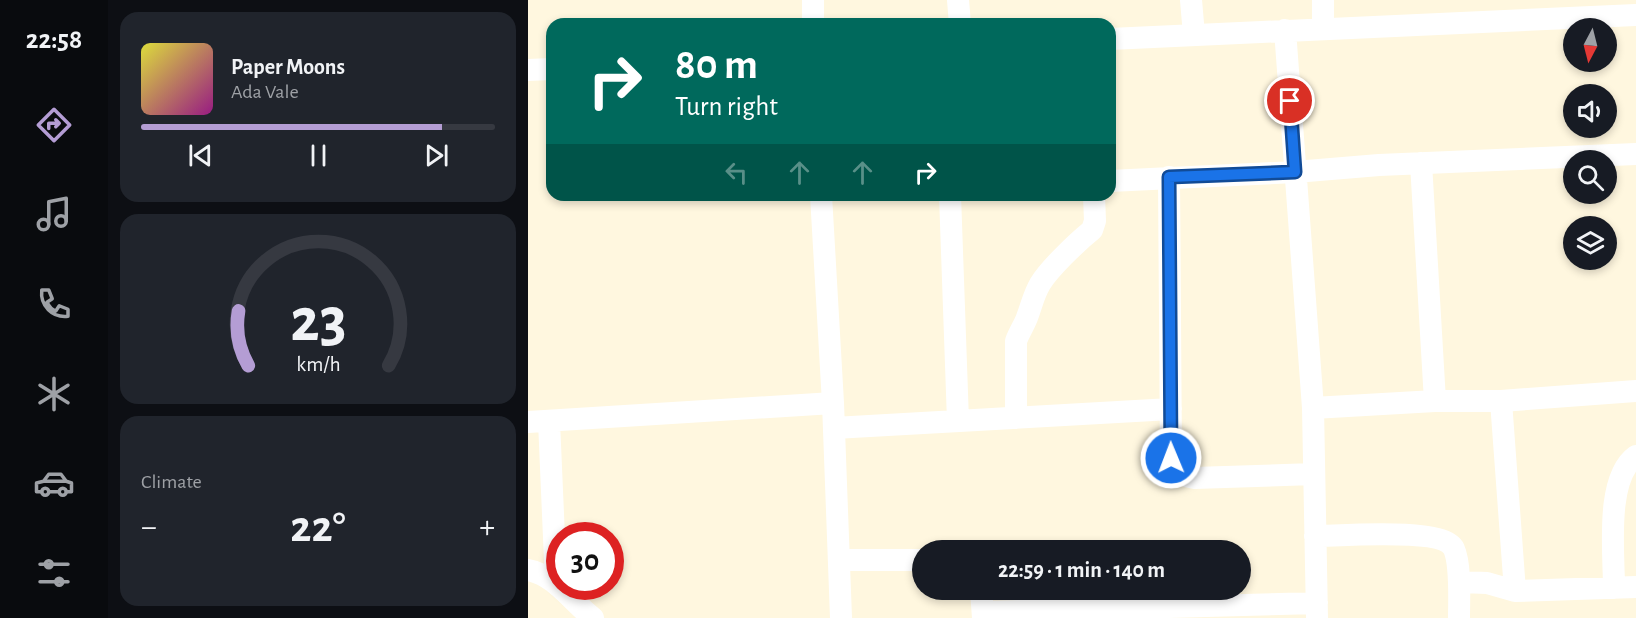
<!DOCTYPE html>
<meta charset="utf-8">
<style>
:root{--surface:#171b24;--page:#20242c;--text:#f1f3f6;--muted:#9ea1a6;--line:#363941;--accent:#b49dd4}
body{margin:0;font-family:"Alegreya Sans",sans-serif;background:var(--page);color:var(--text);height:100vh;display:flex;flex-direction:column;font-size:22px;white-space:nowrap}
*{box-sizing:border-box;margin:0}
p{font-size:20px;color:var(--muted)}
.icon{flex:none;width:33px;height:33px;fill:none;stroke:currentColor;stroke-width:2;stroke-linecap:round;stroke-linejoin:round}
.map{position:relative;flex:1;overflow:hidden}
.sheet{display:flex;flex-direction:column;gap:12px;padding:12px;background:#0d0f14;width:420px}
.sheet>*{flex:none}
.top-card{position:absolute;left:18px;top:18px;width:570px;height:183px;border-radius:18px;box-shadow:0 3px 9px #0003;background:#00695c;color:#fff;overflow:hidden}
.needle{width:39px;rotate:187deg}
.buttons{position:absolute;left:1035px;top:18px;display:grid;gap:12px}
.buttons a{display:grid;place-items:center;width:54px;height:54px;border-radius:50%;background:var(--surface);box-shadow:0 3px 9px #0003;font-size:30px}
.speed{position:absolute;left:18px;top:522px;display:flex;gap:12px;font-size:30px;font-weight:700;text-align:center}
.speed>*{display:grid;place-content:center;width:78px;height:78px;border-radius:50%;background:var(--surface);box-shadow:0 3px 9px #0003;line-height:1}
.speed .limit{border:9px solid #d22;background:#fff;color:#111}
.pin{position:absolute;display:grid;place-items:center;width:51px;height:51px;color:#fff;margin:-26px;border:3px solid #fff;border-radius:50%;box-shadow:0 2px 6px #0007}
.me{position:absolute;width:66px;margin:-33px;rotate:359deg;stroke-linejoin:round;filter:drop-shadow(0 0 4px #0008)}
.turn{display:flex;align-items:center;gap:21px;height:126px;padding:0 30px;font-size:27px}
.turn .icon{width:78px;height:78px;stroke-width:2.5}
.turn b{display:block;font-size:42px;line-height:51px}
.lanes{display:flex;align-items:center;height:57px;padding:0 30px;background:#0003;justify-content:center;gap:30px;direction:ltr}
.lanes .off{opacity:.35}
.big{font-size:45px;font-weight:700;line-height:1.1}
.sheet .card{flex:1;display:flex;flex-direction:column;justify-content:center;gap:9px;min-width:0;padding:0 21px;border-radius:18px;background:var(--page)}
.sheet .dial{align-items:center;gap:0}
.dial svg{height:156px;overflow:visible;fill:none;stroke:var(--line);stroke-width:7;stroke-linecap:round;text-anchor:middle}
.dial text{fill:var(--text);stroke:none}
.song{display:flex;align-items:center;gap:18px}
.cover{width:72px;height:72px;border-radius:9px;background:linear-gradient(135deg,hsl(60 70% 55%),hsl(310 70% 35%))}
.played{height:6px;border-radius:3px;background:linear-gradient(90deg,var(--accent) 85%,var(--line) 85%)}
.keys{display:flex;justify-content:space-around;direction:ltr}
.heat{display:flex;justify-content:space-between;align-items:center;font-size:33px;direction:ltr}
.trip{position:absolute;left:384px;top:540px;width:339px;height:60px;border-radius:30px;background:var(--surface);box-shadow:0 3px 9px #0003;font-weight:700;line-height:60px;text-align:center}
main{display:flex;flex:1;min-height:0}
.menu{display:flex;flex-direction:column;width:108px;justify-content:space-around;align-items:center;background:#090b0e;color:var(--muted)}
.menu .icon{width:42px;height:42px}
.menu .selected{color:var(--accent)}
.menu b{font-size:27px;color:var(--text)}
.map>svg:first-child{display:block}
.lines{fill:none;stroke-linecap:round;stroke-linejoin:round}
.minor{stroke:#fff;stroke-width:22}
.route-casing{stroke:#114b97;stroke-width:15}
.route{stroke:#1a73e8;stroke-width:10}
</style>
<main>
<nav class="menu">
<b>22:58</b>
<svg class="icon selected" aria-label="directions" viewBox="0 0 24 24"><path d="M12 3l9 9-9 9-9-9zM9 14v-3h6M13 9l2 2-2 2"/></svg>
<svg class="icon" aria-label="music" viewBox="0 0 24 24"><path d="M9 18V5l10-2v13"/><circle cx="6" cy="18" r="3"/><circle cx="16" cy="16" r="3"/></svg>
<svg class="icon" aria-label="phone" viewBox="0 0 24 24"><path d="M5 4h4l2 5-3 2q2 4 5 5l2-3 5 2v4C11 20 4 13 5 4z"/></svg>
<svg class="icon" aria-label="climate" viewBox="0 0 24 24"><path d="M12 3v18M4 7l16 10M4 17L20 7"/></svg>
<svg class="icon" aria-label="car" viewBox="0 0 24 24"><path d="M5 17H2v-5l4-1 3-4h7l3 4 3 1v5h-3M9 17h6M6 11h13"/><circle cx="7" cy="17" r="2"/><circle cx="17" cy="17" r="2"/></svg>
<svg class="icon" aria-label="filters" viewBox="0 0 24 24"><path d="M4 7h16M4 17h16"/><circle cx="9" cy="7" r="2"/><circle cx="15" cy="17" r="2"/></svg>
</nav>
<section class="sheet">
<div class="card">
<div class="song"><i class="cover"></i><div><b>Paper Moons</b><p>Ada Vale</p></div></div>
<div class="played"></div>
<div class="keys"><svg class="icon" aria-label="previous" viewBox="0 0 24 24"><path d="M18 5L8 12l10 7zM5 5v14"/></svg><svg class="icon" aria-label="pause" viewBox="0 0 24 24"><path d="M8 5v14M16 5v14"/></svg><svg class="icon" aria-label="next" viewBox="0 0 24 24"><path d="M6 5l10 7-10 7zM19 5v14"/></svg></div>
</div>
<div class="card dial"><svg viewBox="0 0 100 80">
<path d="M14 69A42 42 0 1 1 86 69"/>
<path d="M14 69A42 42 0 0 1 9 41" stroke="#b49dd4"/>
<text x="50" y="56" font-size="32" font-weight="700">23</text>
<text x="50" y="72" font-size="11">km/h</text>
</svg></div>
<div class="card"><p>Climate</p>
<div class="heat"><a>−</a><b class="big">22°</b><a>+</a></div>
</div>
</section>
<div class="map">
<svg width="1108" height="618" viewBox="0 0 1108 618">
<rect width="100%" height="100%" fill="#fff7df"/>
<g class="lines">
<path class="minor" d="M 285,0 L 285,24
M 430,0 L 432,24
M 663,0 L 666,35
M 795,0 L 795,29
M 757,30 L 785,408 L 789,618
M 582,39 L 1108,15
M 0,70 L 24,69
M 893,163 L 907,401
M 641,177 L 643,458 C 647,470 654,476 666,478 L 786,474
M 582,181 L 767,172 L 851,165 L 1108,154
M 293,195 L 305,403 L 313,618
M 422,195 L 430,421
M 973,401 L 987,591
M 785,408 L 907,401 L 973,401 L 1108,391
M 488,418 L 488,341 C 491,333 495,327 498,320 C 503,308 505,296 512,284 C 521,269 549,242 564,230 L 567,221 L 566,195
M 21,421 L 28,584
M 0,422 L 305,403
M 306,428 L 643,409
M 787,536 C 811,536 916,527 926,549 C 933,565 931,600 931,618
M 311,560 L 394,560
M 0,570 C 27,575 44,602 65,618
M 932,582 L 959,583 L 987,591 L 1108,587
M 1086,588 C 1086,553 1077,478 1108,456
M 453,590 L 455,618
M 455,612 L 789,603"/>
</g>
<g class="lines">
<g class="route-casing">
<path id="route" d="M 643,458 L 641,177 L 767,172 L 762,101"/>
</g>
<use href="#route" class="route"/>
</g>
</svg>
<div class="buttons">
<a><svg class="needle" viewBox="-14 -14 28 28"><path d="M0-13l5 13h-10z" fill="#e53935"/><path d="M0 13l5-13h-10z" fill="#9ea1a6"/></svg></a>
<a><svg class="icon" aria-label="sound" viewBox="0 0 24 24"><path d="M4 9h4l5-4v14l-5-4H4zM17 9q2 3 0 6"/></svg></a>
<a><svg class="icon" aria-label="search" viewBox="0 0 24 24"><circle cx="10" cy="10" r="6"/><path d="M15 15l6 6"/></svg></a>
<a><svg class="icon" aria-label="layers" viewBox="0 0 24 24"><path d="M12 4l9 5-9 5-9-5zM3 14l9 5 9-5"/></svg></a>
</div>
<div class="speed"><div class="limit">30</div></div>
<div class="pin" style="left:762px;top:101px;background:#d93025"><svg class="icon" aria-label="arrive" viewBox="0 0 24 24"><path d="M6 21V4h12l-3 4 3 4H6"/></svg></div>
<svg class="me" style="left:643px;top:458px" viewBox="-20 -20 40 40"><circle r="17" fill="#1a73e8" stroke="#fff" stroke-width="3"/><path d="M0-11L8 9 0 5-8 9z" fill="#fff"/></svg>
<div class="trip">22:59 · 1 min · 140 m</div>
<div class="top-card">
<div class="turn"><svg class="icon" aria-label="right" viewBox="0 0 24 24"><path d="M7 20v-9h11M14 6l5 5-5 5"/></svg><div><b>80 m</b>Turn right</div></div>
<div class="lanes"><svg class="icon off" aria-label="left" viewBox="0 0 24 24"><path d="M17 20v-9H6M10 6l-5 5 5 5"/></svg><svg class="icon off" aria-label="ahead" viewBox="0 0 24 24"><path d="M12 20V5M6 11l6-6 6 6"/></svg><svg class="icon off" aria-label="ahead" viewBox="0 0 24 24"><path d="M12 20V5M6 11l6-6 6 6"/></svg><svg class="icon" aria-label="right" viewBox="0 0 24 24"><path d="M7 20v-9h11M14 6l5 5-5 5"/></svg></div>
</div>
</div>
</main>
